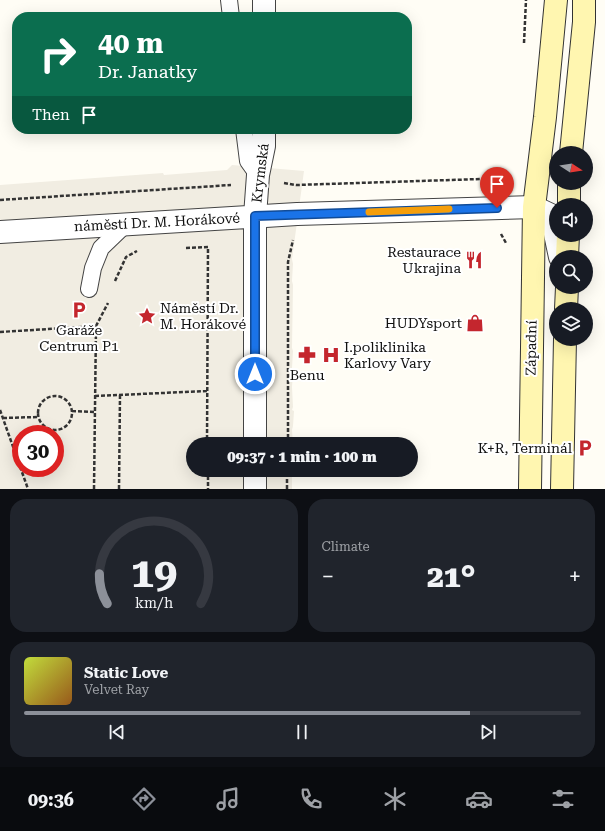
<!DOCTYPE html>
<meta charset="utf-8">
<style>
:root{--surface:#171b24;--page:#20242c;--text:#f1f3f6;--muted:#9ea1a6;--line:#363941;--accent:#8c9099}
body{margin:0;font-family:"Roboto Serif",serif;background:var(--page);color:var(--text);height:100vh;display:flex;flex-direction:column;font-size:15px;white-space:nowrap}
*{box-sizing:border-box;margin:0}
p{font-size:13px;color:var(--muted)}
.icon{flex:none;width:22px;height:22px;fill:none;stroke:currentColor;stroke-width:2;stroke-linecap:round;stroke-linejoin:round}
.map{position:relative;height:489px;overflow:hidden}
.drawer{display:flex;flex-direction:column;gap:10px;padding:10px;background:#0d0f14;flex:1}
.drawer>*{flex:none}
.banner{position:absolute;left:12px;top:12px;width:400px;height:122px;border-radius:16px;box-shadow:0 4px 16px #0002;background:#0b6e4f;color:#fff;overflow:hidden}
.needle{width:26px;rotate:102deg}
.buttons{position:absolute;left:549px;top:146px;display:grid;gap:8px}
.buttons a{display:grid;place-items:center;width:44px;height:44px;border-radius:50%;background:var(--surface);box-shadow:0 4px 16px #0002;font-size:20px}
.speed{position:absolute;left:12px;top:425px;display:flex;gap:8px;font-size:20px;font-weight:700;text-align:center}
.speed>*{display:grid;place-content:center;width:52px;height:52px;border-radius:50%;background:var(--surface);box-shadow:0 4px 16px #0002;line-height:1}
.speed .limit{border:6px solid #d22;background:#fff;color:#111}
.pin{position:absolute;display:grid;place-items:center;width:34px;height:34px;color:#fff;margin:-41px -17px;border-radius:50% 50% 50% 0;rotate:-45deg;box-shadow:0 0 4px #0007}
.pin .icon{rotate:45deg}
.me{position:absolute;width:44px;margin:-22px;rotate:0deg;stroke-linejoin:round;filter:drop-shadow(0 0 3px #0008)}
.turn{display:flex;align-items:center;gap:14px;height:84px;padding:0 20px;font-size:18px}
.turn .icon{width:52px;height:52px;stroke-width:2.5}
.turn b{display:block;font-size:28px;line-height:34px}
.then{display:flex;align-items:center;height:38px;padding:0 20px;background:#0003;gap:8px;font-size:15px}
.big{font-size:30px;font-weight:800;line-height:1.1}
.drawer .card{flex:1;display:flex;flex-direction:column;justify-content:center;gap:6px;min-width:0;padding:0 14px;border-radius:16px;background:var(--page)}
.drawer .dial{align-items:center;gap:0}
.dial svg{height:104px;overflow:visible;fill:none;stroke:var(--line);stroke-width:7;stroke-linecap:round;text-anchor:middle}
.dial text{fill:var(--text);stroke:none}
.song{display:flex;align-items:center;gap:12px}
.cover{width:48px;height:48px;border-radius:6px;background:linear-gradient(135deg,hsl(70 70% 55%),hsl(30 70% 35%))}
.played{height:4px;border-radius:2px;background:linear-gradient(90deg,var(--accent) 80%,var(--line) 80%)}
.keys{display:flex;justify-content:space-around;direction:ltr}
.heat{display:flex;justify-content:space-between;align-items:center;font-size:22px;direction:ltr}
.drawer .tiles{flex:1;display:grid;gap:10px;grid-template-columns:1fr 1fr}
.card:last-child{grid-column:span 2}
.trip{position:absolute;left:186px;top:437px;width:232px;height:40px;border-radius:20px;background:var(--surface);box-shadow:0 4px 16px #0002;font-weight:800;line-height:40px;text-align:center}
.tab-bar{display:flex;height:64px;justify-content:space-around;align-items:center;background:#090b0e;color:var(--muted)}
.tab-bar .icon{width:28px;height:28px}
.tab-bar .on{color:var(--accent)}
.tab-bar b{font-size:18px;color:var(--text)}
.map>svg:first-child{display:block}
.plaza{fill:#f1ede2;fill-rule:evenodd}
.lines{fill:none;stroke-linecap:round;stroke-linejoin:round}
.lane-casing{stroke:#444;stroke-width:18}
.street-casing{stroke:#444;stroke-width:24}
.secondary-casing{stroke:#333;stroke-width:24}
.path{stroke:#333;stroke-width:2.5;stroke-dasharray:4 2;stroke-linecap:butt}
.lane{stroke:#fff;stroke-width:16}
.street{stroke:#fff;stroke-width:22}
.secondary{stroke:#fff6b0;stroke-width:22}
.route-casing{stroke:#114b97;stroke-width:10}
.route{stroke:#1a73e8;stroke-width:7}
.slow{stroke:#f59e0b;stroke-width:7}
.labels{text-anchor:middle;stroke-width:4;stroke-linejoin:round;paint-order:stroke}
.street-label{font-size:14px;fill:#111;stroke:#fff}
.poi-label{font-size:14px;fill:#111;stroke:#fff;text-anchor:end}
</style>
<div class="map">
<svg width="605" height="489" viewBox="0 0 605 489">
<rect width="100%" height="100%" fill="#fffdf5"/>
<path class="plaza" d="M 232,165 L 304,171 L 292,259 L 293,264 L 292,281 L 293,285 L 292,348 L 293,351 L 292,368 L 293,371 L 292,387 L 293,407 L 292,410 L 294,411 L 293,426 L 292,430 L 293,444 L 193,444 L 193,470 L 292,470 L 292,489 L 0,489 L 0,185 L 163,173 L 164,175 L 227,170 ZM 21,434 L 55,434 L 55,468 L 21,468 Z"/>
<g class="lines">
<g class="lane-casing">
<path id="lane" d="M 229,0 L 231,17
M 244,129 L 248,161 L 258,175
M 89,289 L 93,268 L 101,248 L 126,224"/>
</g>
<g class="street-casing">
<path id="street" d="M 264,0 L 264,17
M 0,232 L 297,214 L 534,207 L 551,215 L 560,257
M 255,444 L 255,216 L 258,175 L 264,146 L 264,129
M 255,470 L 255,489"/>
</g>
<g class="secondary-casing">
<path id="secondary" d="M 571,153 L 584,22 L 584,0
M 569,205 L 569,183
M 567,257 L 568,235
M 566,309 L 567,287
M 530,489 L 534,207 L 545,117 L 556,0
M 562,489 L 565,339"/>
</g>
<path class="path" d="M 524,43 L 526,0
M 284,183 L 296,185 L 512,178
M 0,200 L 231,185
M 501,234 L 506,243
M 186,248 L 208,247 L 207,444
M 115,281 L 126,257 L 137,251
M 0,332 L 96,326 L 108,303
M38 413a17 17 0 1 1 34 0a17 17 0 1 1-34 0Z
M 95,396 L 207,391
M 0,410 L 28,489
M 72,411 L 94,412
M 3,418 L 38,417
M 288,444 L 288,262 L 293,240
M 208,470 L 208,489
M 94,489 L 96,326
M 119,489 L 120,395
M 287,489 L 287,470"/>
<use href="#lane" class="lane"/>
<use href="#street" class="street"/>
<use href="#secondary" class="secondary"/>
</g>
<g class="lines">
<g class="route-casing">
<path id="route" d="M 255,374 L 255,216 L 497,208"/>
</g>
<use href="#route" class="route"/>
<path class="slow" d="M 369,212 L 449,209"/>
</g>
<defs>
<g id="restaurant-bare" transform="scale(1.38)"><path d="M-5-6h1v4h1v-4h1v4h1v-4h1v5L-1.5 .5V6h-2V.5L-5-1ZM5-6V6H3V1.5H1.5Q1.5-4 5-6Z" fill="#c4262e" stroke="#fff" stroke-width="2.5" paint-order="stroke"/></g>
<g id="parking-bare" transform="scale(1.38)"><path d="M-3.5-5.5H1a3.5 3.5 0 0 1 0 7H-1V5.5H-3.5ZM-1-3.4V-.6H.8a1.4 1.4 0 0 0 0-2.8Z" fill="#c4262e" stroke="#fff" stroke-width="2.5" paint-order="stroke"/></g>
<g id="sight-bare" transform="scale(1.38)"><path d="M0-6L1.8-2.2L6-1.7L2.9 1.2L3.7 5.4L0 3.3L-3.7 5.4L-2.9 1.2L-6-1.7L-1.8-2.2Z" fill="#c4262e" stroke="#fff" stroke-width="2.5" paint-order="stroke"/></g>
<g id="shop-bare" transform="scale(1.38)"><path d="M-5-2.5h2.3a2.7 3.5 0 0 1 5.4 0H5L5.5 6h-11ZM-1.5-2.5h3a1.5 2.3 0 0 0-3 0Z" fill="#c4262e" stroke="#fff" stroke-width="2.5" paint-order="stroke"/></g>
<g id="pharmacy-bare" transform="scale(1.38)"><path d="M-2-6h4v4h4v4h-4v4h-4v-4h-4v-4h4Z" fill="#c4262e" stroke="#fff" stroke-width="2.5" paint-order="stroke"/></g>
<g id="hospital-bare" transform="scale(1.38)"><path d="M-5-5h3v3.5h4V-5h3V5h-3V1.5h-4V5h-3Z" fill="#c4262e" stroke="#fff" stroke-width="2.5" paint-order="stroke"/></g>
</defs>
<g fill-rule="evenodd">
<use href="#restaurant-bare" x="474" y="260"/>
<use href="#parking-bare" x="79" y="310"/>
<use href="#sight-bare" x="147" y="316"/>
<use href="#shop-bare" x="475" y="323"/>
<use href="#pharmacy-bare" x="307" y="355"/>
<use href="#hospital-bare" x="331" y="355"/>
<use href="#parking-bare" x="585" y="448"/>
</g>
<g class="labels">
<g class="street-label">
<text transform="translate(260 173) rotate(-83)" y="5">Krymská</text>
<text transform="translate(157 222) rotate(-3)" y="5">náměstí Dr. M. Horákové</text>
<text transform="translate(531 348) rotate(-89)" y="5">Západní</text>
</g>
<g class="poi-label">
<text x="461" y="257">Restaurace<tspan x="461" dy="16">Ukrajina</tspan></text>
<text x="160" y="313" text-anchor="start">Náměstí Dr.<tspan x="160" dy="16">M. Horákové</tspan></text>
<text x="462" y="328">HUDYsport</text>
<text x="79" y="335" text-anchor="middle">Garáže<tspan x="79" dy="16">Centrum P1</tspan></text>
<text x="344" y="352" text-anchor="start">I.poliklinika<tspan x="344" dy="16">Karlovy Vary</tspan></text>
<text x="307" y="380" text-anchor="middle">Benu</text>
<text x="572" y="453">K+R, Terminál</text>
</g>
</g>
</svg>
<div class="buttons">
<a><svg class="needle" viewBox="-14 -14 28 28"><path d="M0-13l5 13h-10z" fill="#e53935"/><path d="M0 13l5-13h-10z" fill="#9ea1a6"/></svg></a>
<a><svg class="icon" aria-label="sound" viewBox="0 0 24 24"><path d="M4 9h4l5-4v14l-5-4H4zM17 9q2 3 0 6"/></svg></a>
<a><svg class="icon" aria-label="search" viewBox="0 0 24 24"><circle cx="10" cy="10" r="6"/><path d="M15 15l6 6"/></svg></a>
<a><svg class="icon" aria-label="layers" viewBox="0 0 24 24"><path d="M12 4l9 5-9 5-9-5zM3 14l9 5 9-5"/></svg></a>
</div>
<div class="speed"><div class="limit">30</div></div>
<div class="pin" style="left:497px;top:208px;background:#d93025"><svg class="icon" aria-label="arrive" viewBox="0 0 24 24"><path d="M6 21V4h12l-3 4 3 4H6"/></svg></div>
<svg class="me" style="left:255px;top:374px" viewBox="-20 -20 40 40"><circle r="17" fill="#1a73e8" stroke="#fff" stroke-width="3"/><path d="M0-11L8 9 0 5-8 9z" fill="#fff"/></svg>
<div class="trip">09:37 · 1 min · 100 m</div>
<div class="banner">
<div class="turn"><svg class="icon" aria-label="right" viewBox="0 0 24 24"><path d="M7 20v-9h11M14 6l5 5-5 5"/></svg><div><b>40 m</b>Dr. Janatky</div></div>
<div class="then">Then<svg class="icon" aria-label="arrive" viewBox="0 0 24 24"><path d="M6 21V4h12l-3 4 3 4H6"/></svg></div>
</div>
</div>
<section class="drawer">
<div class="tiles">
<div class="card dial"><svg viewBox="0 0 100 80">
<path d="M14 69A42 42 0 1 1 86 69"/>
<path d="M14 69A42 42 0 0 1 8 46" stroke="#8c9099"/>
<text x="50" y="56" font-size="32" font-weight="700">19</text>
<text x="50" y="72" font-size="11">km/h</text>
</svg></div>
<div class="card"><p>Climate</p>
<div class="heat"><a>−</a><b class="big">21°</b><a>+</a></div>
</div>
<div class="card">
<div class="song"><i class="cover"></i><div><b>Static Love</b><p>Velvet Ray</p></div></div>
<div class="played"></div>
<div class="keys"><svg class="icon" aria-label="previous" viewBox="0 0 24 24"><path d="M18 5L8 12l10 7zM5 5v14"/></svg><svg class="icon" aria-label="pause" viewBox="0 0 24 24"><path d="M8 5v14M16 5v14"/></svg><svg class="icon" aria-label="next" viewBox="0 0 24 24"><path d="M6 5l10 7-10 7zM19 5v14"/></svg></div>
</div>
</div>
</section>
<nav class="tab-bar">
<b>09:36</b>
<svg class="icon on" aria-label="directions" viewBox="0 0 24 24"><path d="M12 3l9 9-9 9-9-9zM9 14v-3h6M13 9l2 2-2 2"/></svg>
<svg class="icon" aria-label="music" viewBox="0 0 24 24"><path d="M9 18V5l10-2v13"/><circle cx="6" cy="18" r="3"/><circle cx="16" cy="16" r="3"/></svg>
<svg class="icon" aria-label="phone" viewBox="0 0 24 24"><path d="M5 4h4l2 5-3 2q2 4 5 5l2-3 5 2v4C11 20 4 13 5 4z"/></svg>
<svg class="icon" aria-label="climate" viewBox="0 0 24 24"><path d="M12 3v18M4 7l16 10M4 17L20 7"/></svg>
<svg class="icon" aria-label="car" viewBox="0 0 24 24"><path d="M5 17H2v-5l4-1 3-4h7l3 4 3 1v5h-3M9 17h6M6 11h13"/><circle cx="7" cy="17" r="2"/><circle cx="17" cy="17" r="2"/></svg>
<svg class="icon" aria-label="filters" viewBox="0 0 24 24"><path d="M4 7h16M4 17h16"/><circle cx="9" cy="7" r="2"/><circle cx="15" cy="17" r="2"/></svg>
</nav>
